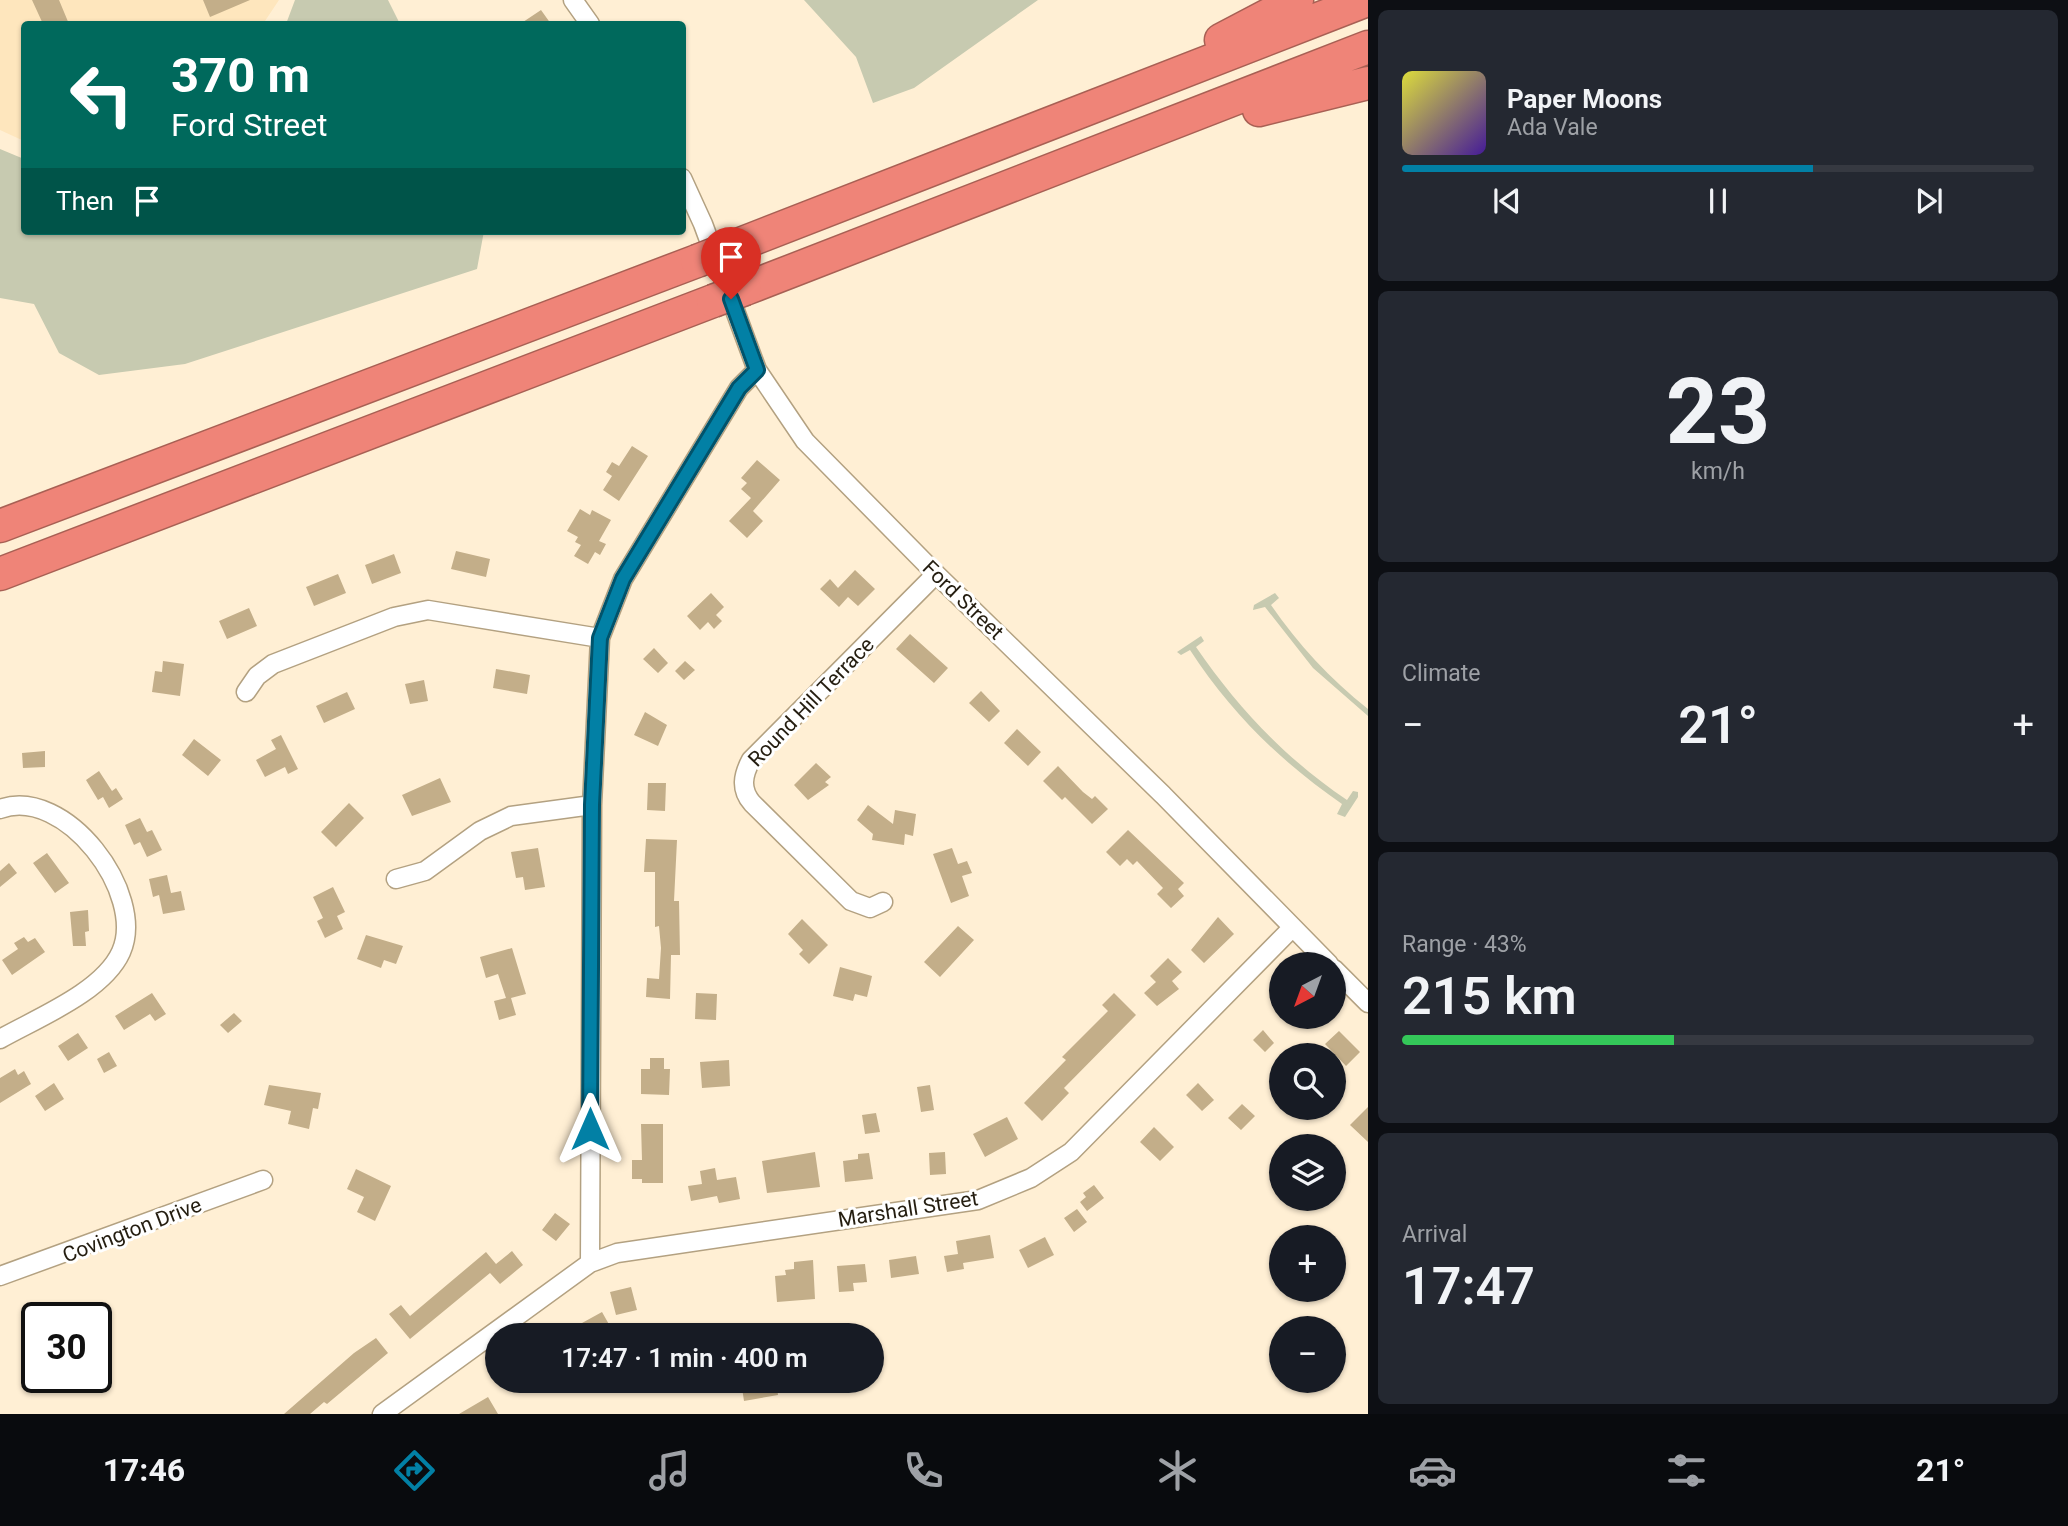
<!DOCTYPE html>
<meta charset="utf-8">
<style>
:root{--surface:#171b24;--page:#242831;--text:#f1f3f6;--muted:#9ea1a6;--line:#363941;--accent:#0280a5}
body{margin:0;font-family:Roboto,sans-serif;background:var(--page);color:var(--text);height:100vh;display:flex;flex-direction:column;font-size:26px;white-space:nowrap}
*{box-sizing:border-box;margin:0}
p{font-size:23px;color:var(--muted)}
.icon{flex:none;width:38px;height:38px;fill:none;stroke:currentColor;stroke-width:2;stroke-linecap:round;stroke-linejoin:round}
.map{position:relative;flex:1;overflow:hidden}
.sheet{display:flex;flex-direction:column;gap:10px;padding:10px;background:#0d0f14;width:700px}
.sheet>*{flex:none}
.banner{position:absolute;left:21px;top:21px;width:665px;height:214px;border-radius:7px;box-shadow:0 2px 5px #0004;background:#00695c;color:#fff;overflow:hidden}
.needle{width:46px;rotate:221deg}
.fabs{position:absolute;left:1269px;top:952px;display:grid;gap:14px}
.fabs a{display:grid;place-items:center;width:77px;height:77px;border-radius:50%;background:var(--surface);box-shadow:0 2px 5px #0004;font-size:35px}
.speed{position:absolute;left:21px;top:1302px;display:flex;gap:14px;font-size:35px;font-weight:700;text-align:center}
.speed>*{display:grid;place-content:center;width:91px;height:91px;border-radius:50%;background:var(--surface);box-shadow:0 2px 5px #0004;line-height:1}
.speed .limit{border:4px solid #111;border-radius:10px;background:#fff;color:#111}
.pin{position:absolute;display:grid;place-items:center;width:60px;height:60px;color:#fff;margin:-72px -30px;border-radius:50% 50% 50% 0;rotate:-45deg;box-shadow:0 0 7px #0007}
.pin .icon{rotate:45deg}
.me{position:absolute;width:77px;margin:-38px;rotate:0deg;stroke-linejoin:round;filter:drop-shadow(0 0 5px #0008)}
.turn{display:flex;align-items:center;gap:24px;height:147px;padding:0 35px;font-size:32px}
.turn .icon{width:91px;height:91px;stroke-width:2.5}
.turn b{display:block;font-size:49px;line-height:60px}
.then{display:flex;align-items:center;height:66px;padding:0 35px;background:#0003;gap:14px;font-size:26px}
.big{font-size:52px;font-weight:600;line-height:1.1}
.sheet .tile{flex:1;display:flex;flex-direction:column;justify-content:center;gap:10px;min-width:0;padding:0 24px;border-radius:10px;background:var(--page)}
.sheet .dial{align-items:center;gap:0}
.dial b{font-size:91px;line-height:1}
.song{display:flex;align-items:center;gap:21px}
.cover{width:84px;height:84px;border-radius:10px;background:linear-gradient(135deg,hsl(60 70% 55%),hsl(260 70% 35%))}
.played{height:7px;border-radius:4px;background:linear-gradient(90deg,var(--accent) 65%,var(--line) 65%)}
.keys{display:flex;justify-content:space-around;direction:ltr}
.heat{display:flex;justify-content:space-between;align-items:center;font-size:38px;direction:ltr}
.charge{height:10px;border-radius:5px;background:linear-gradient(90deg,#34c759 43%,var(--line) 0)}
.trip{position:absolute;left:485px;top:1323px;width:399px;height:70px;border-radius:35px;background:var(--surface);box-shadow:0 2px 5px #0004;font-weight:600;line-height:70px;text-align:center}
.menu{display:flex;height:112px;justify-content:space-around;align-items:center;background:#090b0e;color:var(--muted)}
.menu .icon{width:49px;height:49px}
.menu .selected{color:var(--accent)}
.menu b{font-size:32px;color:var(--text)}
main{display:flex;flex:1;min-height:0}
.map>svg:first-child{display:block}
.built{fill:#fee6bd}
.green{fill:#c7cab0}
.building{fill:#c3ae89}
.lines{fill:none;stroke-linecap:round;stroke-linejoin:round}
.street-casing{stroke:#b3a181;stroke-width:21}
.highway-casing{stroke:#a86054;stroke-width:35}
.street{stroke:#fff;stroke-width:18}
.highway{stroke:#ef8478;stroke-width:32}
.highway-bridge-casing{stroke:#a86054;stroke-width:35;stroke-linecap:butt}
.highway-bridge{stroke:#ef8478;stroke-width:32}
.route-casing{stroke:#01536b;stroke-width:18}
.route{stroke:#0280a5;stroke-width:12}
.labels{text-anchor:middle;stroke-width:6;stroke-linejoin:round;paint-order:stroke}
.street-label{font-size:21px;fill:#241d10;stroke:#fff}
</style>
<main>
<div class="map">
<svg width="1368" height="1414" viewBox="0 0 1368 1414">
<rect width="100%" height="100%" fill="#ffefd4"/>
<path class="built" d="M 0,0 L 279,0 L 263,24 L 24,24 L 24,141 L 0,130 Z"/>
<path class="green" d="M 295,0 L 388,0 L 400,24 L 286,24 Z
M 804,0 L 1038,0 L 914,88 L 873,103 L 856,57 Z
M 0,149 L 24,159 L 24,231 L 484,231 L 477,269 L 185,364 L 99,375 L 59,353 L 34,304 L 0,298 Z
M 1275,593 L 1279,598 L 1271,605 C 1298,644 1330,679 1368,709 L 1368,716 L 1313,668 L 1265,607 L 1253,610 L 1254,605 Z
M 1201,636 L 1204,641 L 1196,647 C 1238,708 1285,758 1347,800 L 1353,791 L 1358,792 L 1358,797 L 1345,817 L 1337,814 L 1342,804 C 1280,761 1231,713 1190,650 L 1181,655 L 1177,652 Z"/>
<path class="building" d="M 32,0 L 59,0 L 69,24 L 43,24 Z
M 203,0 L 250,0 L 210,17 Z
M 541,10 L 551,24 L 520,24 Z
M 632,446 L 648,456 L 619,501 L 603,490 L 612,476 L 606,472 L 612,462 L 619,466 Z
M 757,460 L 780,480 L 753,511 L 763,521 L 747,538 L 729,521 L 751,498 L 741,489 L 747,483 L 741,478 Z
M 580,509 L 590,515 L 592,510 L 611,520 L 599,541 L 606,544 L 600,555 L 595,552 L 588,564 L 574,556 L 581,545 L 575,542 L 578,537 L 567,531 Z
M 456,551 L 490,559 L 486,577 L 451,569 Z
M 394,554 L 401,573 L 372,584 L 365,565 Z
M 855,570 L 875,589 L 858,606 L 848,597 L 839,607 L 820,589 L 830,579 L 838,588 Z
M 338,574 L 346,593 L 314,606 L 306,587 Z
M 711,593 L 724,607 L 716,615 L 722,621 L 714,629 L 708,622 L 700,630 L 687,616 Z
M 249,608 L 257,626 L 227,639 L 219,621 Z
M 910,634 L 948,668 L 934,683 L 896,649 Z
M 654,648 L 668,663 L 658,673 L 643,659 Z
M 163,661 L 184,664 L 180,696 L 152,692 L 155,671 L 162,672 Z
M 685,661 L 695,670 L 684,680 L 675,671 Z
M 496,669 L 530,675 L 527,694 L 493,688 Z
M 424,680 L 428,701 L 410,704 L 405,684 Z
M 981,691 L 1000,711 L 989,722 L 969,703 Z
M 347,692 L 355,709 L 324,723 L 316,706 Z
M 645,712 L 667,725 L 658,746 L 634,735 Z
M 1017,729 L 1041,752 L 1028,766 L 1004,743 Z
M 281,735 L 298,769 L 288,774 L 285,767 L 265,777 L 256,760 L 276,749 L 271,740 Z
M 194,739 L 221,760 L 208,776 L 182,755 Z
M 45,751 L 45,767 L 23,768 L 22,753 Z
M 816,763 L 831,777 L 825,782 L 829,785 L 808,800 L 794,785 Z
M 1058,766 L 1083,792 L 1092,799 L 1095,796 L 1108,809 L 1092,824 L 1065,797 L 1062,800 L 1043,781 Z
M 99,771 L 112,791 L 116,788 L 123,799 L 109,808 L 103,797 L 98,800 L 86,780 Z
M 440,778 L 451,802 L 412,816 L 402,795 Z
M 648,783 L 666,783 L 665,811 L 647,810 Z
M 349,803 L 364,818 L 336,847 L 321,832 Z
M 868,805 L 893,824 L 895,810 L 916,814 L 913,836 L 905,834 L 904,845 L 872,840 L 873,834 L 857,820 Z
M 140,818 L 147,832 L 152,830 L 162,850 L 147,857 L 140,842 L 134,845 L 125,825 Z
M 1128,830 L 1184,883 L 1178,889 L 1184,896 L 1171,908 L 1157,894 L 1163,888 L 1137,861 L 1133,865 L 1127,859 L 1120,866 L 1106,852 Z
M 646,839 L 677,840 L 674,901 L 679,901 L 680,955 L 671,955 L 670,999 L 646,997 L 647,978 L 659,979 L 661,948 L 659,926 L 655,927 L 655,872 L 644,872 Z
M 538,848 L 545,887 L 525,890 L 523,877 L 516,878 L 511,852 Z
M 952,848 L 958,864 L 967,861 L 972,873 L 962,876 L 969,896 L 951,903 L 933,854 Z
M 47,853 L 69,883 L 55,893 L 33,863 Z
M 9,863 L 17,873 L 0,887 L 0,871 Z
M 167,875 L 171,893 L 181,891 L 185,910 L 163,914 L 159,895 L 153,897 L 149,879 Z
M 333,887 L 345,912 L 337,916 L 343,929 L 325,938 L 317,921 L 323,918 L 313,897 Z
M 88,910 L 89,931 L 85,932 L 86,946 L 73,946 L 70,912 Z
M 1218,917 L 1234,934 L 1204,963 L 1191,950 Z
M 802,919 L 828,945 L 809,964 L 799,954 L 803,950 L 788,934 Z
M 958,926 L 974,940 L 940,977 L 924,962 Z
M 366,935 L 403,946 L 396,964 L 384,960 L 381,968 L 357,959 Z
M 24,937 L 28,942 L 35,938 L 45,952 L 12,975 L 2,960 L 18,949 L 14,943 Z
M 512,948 L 526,994 L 511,998 L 516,1015 L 499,1020 L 494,1001 L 506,998 L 498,974 L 486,978 L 480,957 Z
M 1168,958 L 1182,972 L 1172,981 L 1179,989 L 1157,1006 L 1144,993 L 1156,982 L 1150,976 Z
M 840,967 L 872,976 L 867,997 L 855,994 L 853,1001 L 833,996 Z
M 152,993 L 166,1014 L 155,1021 L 150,1014 L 124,1030 L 115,1016 Z
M 696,993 L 717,994 L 716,1020 L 695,1019 Z
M 1114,993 L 1136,1015 L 1064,1088 L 1069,1093 L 1042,1121 L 1024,1103 L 1066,1060 L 1062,1057 L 1108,1011 L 1102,1005 Z
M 234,1013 L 242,1021 L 228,1033 L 220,1025 Z
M 1263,1030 L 1274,1043 L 1265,1052 L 1253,1040 Z
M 1339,1031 L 1360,1052 L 1346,1066 L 1325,1044 Z
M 78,1033 L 88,1048 L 68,1061 L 58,1046 Z
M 109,1052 L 117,1066 L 104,1073 L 97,1059 Z
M 650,1058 L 664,1058 L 664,1069 L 670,1069 L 669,1095 L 641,1094 L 641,1069 L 650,1069 Z
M 729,1060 L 730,1086 L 702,1088 L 700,1062 Z
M 15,1069 L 18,1075 L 24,1071 L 31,1084 L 0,1103 L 0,1078 Z
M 54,1083 L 64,1099 L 45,1111 L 35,1096 Z
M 1198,1083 L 1214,1100 L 1202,1111 L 1186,1095 Z
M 269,1085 L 321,1093 L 318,1109 L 313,1108 L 309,1129 L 288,1124 L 291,1111 L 264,1105 Z
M 930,1085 L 934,1110 L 921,1112 L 917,1087 Z
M 1242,1104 L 1255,1116 L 1241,1130 L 1228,1118 Z
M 1368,1107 L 1368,1142 L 1350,1125 Z
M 876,1113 L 880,1132 L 865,1134 L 862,1115 Z
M 1007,1117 L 1018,1139 L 985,1157 L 973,1134 Z
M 641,1124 L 663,1124 L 663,1183 L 642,1183 L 642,1179 L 632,1179 L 632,1160 L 642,1160 Z
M 1154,1127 L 1174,1147 L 1160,1161 L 1140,1142 Z
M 815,1152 L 820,1187 L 767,1193 L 762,1161 Z
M 945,1152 L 946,1174 L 930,1175 L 929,1153 Z
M 869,1153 L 873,1179 L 845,1182 L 843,1161 L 858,1159 L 858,1154 Z
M 715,1168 L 717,1180 L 736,1177 L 740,1199 L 719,1203 L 717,1196 L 691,1201 L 688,1186 L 702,1184 L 700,1171 Z
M 356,1169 L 391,1186 L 375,1221 L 357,1212 L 364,1197 L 347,1189 Z
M 1094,1185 L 1104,1198 L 1087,1211 L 1080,1202 L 1086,1197 L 1083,1193 Z
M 1077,1209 L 1087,1222 L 1074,1232 L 1064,1218 Z
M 555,1213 L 570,1224 L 556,1241 L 542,1230 Z
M 990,1235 L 994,1258 L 963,1263 L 964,1269 L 947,1272 L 944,1256 L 958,1254 L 956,1241 Z
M 1045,1237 L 1054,1255 L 1028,1268 L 1019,1250 Z
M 512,1251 L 523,1265 L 500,1284 L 490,1273 L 410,1339 L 389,1314 L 401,1305 L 410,1316 L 486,1252 L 496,1264 Z
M 916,1256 L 919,1274 L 891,1278 L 889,1260 Z
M 813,1260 L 815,1299 L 777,1302 L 775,1276 L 786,1275 L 785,1270 L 794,1269 L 794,1262 Z
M 865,1264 L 867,1282 L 853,1283 L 854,1291 L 839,1292 L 837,1266 Z
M 631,1287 L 637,1310 L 616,1315 L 610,1292 Z
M 602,1312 L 615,1335 L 588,1335 L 582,1323 Z
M 376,1338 L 388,1353 L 327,1404 L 324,1402 L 310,1414 L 284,1414 L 354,1353 Z
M 741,1381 L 776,1381 L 778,1395 L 744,1401 Z
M 488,1397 L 498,1414 L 459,1414 Z"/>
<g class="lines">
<g class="street-casing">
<path id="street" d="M 573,0 L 590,24
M 682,178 L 703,224 L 757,370 L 805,441 L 936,574 L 1163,795 L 1329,964
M 246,692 L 257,676 L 273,664 L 394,617 L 428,610 L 600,638
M 0,809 C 65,785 147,894 121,952 C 103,992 37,1018 0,1039
M 396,879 L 425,871 L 480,831 L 511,816 L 592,805
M 883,902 L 870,908 L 851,901 L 752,803 C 740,789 743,775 751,760 L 936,574
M 1334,969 L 1368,1003
M 590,1263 L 592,805 L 600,638 L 623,579 L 739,388 L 757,370
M 0,1276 L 263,1180
M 382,1414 L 590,1263 L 617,1253 L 978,1200 L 1031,1178 L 1071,1152 L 1292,928"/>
</g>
<g class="highway-casing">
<path id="highway" d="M 1221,40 L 1297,0
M 1259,110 L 1368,83
M 730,248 L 1367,0
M 745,289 L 1368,47
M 0,526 L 697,261
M 0,574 L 713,301"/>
</g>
<use href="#street" class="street"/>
<use href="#highway" class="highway"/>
<g class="highway-bridge-casing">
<path id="highway-bridge" d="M 697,261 L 730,248
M 713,301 L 745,289"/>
</g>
<use href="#highway-bridge" class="highway-bridge"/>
</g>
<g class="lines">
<g class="route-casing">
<path id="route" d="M 590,1129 L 592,805 L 600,638 L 623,579 L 739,388 L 757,370 L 731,299"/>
</g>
<use href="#route" class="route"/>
</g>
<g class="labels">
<g class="street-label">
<text transform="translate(963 600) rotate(44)" y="7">Ford Street</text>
<text transform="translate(811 702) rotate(-46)" y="7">Round Hill Terrace</text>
<text transform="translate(908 1209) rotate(-9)" y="7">Marshall Street</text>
<text transform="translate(132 1230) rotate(-21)" y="7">Covington Drive</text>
</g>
</g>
</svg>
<div class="fabs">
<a><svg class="needle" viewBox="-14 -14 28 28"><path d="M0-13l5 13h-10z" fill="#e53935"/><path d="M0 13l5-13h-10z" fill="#9ea1a6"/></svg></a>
<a><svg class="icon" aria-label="search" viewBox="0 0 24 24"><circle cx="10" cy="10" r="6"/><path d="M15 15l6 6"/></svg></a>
<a><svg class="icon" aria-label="layers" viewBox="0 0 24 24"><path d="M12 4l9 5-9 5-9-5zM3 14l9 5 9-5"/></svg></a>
<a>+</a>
<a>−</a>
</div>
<div class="speed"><div class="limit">30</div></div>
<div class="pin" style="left:731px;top:299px;background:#d93025"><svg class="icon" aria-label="arrive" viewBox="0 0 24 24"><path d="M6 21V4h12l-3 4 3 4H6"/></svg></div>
<svg class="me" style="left:590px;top:1129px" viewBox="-20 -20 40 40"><path d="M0-17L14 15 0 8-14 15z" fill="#0280a5" stroke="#fff" stroke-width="4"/></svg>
<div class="trip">17:47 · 1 min · 400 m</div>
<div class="banner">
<div class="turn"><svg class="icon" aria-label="left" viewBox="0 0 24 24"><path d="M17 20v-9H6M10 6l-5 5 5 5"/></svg><div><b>370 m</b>Ford Street</div></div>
<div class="then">Then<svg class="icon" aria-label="arrive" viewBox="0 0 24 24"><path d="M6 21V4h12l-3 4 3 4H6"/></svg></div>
</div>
</div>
<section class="sheet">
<div class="tile">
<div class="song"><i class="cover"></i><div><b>Paper Moons</b><p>Ada Vale</p></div></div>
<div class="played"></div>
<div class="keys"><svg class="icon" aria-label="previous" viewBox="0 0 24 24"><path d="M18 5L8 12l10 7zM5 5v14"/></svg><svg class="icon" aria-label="pause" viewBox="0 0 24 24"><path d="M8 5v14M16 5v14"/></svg><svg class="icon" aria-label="next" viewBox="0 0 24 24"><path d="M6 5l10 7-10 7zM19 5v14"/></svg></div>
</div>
<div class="tile dial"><b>23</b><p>km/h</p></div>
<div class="tile"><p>Climate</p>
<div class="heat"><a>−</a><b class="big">21°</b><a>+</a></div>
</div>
<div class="tile"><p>Range · 43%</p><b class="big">215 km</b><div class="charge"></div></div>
<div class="tile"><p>Arrival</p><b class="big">17:47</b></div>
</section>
</main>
<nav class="menu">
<b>17:46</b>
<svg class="icon selected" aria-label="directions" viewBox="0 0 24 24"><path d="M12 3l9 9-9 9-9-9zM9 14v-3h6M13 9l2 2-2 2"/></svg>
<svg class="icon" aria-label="music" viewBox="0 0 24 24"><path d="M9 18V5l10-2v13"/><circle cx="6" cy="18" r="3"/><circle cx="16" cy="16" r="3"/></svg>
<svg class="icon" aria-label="phone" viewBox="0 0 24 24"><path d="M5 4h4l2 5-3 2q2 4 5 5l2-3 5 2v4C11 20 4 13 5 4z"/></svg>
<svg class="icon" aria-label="climate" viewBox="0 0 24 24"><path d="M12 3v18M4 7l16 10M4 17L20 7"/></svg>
<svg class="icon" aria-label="car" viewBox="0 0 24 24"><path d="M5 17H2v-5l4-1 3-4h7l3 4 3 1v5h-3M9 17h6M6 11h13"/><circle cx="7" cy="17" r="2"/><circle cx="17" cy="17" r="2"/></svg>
<svg class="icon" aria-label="filters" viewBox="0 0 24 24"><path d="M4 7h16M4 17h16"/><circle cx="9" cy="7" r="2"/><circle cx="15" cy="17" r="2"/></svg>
<b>21°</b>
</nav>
